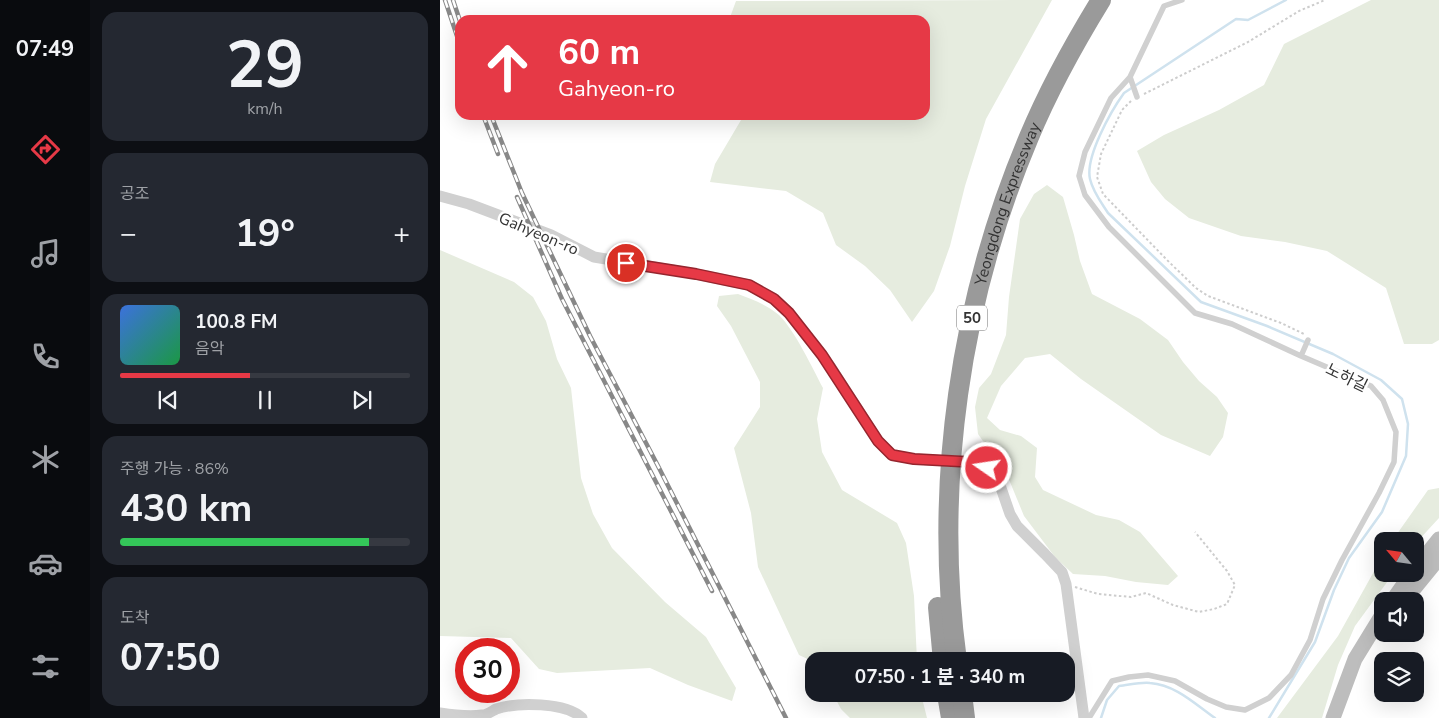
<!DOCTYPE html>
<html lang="ko">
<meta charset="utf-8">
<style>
:root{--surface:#171b24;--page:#242831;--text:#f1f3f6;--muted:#9ea1a6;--line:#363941;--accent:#e63946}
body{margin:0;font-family:"Nunito Sans","Noto Sans KR",sans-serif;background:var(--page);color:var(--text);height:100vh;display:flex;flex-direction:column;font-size:19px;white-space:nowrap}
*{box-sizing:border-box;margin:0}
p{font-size:16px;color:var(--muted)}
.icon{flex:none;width:28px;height:28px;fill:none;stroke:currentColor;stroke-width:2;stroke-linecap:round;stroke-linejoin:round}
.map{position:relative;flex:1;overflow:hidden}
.panel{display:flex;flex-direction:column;gap:12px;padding:12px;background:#0d0f14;width:350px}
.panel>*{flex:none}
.banner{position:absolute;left:15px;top:15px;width:475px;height:105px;border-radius:15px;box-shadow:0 5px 20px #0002;background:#e63946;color:#fff;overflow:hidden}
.needle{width:32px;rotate:299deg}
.controls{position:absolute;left:934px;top:532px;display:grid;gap:10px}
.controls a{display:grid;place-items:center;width:50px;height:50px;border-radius:10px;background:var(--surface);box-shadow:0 5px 20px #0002;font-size:25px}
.speed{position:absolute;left:15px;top:638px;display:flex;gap:10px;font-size:25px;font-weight:700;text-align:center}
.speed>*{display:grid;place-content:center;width:65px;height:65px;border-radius:50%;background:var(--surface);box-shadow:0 5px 20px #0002;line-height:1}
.speed .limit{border:8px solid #d22;background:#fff;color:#111}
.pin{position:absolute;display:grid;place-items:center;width:42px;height:42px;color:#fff;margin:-21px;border:2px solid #fff;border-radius:50%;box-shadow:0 1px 5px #0007}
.me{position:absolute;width:55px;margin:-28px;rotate:283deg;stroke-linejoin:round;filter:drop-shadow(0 0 4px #0008)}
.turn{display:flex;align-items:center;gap:18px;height:105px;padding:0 20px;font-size:22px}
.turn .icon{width:65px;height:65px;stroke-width:2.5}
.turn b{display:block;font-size:35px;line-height:42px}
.big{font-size:38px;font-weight:700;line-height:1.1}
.panel .widget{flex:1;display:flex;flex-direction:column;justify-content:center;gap:8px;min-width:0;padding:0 18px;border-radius:15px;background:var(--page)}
.panel .dial{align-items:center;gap:0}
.dial b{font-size:65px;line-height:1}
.song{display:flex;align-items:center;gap:15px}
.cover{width:60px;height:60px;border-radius:8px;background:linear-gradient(135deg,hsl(220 70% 55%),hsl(140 70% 35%))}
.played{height:5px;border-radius:2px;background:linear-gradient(90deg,var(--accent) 45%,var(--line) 45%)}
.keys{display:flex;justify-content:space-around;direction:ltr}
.heat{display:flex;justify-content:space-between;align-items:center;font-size:28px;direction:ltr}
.charge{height:8px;border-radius:4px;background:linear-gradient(90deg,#34c759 86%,var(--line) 0)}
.trip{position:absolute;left:365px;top:652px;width:270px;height:50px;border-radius:15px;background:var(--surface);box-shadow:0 5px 20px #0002;font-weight:700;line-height:50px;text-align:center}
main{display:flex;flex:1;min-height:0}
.tabs{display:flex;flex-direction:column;width:90px;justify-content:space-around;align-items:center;background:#090b0e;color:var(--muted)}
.tabs .icon{width:35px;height:35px}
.tabs .selected{color:var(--accent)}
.tabs b{font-size:22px;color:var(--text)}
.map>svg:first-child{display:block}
.green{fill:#e6ecdf}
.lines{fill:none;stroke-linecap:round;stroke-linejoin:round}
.stream{stroke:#cfe2ee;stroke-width:2.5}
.path{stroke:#cdcdcd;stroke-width:2;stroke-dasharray:2.5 2.5;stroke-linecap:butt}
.lane{stroke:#d0d0d0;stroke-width:5.5}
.street{stroke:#d0d0d0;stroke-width:11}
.secondary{stroke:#bdbdbd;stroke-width:15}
.highway{stroke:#9a9a9a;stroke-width:20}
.rail-casing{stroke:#888;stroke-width:4.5}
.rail{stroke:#fff;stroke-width:2.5;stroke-dasharray:8;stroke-linecap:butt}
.street-bridge{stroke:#d0d0d0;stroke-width:11}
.route-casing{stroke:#96252e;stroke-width:12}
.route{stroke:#e63946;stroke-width:9}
.labels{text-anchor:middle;stroke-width:5;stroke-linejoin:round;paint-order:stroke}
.shield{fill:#fff;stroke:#707070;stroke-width:1}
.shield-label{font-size:15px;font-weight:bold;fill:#333}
.street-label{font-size:16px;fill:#333;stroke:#fff}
</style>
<main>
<nav class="tabs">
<b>07:49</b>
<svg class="icon selected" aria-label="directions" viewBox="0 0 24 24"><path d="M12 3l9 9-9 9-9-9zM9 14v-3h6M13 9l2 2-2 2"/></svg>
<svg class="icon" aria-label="music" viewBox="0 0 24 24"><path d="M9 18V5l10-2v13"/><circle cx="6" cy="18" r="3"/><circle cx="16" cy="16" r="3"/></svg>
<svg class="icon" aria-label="phone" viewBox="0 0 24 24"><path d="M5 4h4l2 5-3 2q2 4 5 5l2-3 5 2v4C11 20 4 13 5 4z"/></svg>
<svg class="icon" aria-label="climate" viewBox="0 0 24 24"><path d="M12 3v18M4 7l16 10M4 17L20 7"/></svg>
<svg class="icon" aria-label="car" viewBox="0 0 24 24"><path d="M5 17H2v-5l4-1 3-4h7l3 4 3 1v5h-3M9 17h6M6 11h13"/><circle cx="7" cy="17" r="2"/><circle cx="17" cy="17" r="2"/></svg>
<svg class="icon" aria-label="filters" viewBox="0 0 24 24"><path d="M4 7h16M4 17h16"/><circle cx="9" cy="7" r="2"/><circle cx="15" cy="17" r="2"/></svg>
</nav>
<section class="panel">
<div class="widget dial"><b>29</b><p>km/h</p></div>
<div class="widget"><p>공조</p>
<div class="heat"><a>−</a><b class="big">19°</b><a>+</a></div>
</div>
<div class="widget">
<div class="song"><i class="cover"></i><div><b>100.8 FM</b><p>음악</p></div></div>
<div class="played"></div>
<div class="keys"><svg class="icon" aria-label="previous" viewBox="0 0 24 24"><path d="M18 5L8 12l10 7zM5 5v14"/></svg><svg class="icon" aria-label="pause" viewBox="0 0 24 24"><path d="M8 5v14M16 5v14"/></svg><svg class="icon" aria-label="next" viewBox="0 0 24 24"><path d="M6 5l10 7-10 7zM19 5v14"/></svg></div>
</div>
<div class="widget"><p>주행 가능 · 86%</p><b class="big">430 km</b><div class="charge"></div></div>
<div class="widget"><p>도착</p><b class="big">07:50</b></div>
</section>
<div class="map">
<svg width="999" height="718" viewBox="0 0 999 718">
<rect width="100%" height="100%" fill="#fff"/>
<path class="green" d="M 612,0 L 546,119 L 525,186 L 510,246 L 494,291 L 472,322 L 450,290 L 425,266 L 396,245 L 383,213 L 346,191 L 270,182 L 275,164 L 304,115 L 485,115 L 485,20 L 289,20 L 296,1 Z
M 931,0 L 999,0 L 999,340 L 992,344 L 964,344 L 946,288 L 887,251 L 845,242 L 801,236 L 749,218 L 725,199 L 711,182 L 697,151 L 724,135 L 779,110 L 824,85 L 844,44 Z
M 607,185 L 623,197 L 634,235 L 640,261 L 652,294 L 700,319 L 728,340 L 743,362 L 759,381 L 777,397 L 788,413 L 783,437 L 770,456 L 721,435 L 641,379 L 610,354 L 585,358 L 561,386 L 547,418 L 560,430 L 581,436 L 597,448 L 595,477 L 603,490 L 656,515 L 679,520 L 700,532 L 738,576 L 728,585 L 696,582 L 665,576 L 633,574 L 615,557 L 584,516 L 568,477 L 538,434 L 535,407 L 539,388 L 551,374 L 566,335 L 569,297 L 580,219 L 594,194 Z
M 0,250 L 74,282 L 93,297 L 106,321 L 117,359 L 131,388 L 141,478 L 153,514 L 172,548 L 225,602 L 266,637 L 296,688 L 292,701 L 248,685 L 210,668 L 117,673 L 99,669 L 71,638 L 0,636 Z
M 298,294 C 312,299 327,305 339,315 C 355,331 372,367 383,388 L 377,419 L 382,452 L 402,490 L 457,523 L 466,543 L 474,596 L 477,661 L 374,662 L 359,655 L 318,567 L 311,513 L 294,448 L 320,407 L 320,382 L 291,326 L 277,306 L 279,296 Z
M 999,488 L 999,518 L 975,544 L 975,541 L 952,541 L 988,490 Z
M 942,557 L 942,574 L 953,574 L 915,626 L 898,665 L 882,718 L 837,718 L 898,636 Z
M 393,694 L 481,694 L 487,718 L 410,718 L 401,709 Z"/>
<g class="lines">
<path class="stream" d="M 661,718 L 667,700 L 679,686 C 689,685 700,682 710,683 C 736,685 755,704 775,718
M 829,718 L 875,642 L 894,590 L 909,558 L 942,512 L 966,456 L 968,424 L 962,399 L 941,380 L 893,354 L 827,326 L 761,302 L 668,213 C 661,202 653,192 650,179 C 645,157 671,111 684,93 L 796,19 L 808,20 L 846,0"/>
<path class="path" d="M 704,94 L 808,42 L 859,11 L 885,0
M 691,101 L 682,110 L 661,154 L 657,177 L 663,194 L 729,262 L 756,288 L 768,296 L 841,323 L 864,334
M 635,587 L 658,594 L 691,597 L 706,593 L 733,605 L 759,612 L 774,609 L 787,604 L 795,585 L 787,571 L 755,532"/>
<path class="lane" d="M 690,77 L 697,97
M 861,356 L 868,340
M 649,718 L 672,681 L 689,677 L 708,675 L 735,681 L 767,699 L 786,707 L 805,710 L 829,698 L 851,675 L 870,640 L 883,599 L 902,560 L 939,493 L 954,462 L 956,432 L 943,400 L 931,386 L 861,356 L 792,324 L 755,313 L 669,227 L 645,195 L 639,176 L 645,152 L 671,98 L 690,77 L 724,6 L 742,0"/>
<path class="street" d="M 0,196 L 29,204 L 111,235 L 154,257 L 256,274 L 309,285 L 334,299 L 349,313 L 390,366 L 438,441 L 452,455 L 474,459
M 530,462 L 547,468 L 560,485 L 570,514 L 577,526 L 605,554 L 622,572 L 626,584 L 644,718
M 0,713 C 13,715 29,717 42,715 C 47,715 52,711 56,709 C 77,702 126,702 142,718"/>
<path class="secondary" d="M 975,569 L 999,539
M 952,601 L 971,574
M 964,601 L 999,558
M 893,718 L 915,659 L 942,615"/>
<g class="highway">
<path d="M 498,607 L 503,661"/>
<path id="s1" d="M 517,661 C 493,485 520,300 589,137 C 609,89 634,44 661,0"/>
<path d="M 507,694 L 511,718"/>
<path d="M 522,694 L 525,718"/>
</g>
<g class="rail-casing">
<path id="rail" d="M 5,0 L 20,45
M 13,0 L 20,21
M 43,115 L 58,154
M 51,115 L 82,193 L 150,336 L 217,464 L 346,718
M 77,197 L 122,299 L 272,591"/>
</g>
<use href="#rail" class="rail"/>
<path class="street-bridge" d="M 474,459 L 530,462"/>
</g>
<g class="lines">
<g class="route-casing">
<path id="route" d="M 186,263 L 256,274 L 309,285 L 334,299 L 349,313 L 382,355 L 438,441 L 452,455 L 474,459 L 530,462 L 547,468"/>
</g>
<use href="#route" class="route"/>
</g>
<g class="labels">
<rect class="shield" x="517" y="305.5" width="30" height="25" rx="4"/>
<g class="shield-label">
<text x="532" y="323">50</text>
</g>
<g class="street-label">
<text dy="6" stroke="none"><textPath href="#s1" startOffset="465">Yeongdong Expressway</textPath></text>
<text transform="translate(99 233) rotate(23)" y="6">Gahyeon-ro</text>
<text transform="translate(907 377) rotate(26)" y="6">노하길</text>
</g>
</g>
</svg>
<div class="controls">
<a><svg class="needle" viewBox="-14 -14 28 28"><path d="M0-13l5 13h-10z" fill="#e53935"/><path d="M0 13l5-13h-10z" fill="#9ea1a6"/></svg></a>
<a><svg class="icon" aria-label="sound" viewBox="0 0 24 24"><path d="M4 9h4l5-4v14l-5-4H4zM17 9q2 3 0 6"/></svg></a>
<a><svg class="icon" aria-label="layers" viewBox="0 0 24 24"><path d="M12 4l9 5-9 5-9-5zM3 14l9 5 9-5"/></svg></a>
</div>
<div class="speed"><div class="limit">30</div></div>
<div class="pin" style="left:186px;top:263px;background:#d93025"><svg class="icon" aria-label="arrive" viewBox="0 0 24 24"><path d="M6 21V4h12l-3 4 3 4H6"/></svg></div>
<svg class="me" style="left:547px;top:468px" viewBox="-20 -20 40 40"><circle r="17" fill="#e63946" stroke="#fff" stroke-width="3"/><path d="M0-11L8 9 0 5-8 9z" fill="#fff"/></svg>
<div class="trip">07:50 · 1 분 · 340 m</div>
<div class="banner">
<div class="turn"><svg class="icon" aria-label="ahead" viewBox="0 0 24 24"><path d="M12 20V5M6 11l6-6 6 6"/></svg><div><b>60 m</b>Gahyeon-ro</div></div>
</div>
</div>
</main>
